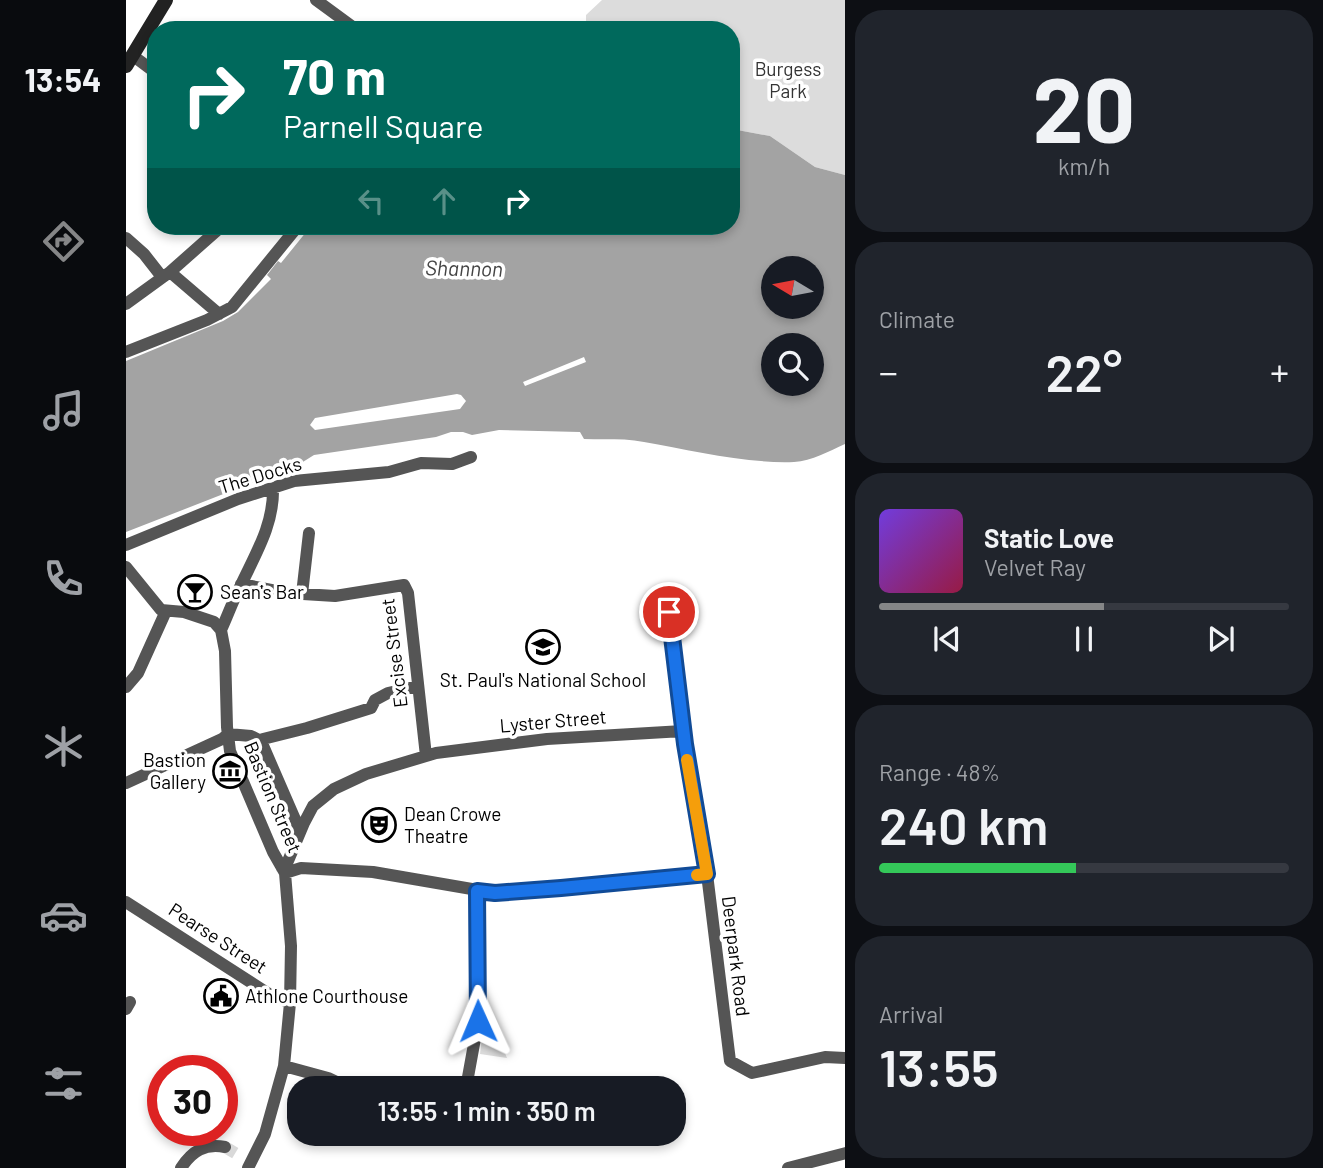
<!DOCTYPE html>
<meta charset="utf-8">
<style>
:root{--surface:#171b24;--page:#20242c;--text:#f1f3f6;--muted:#9ea1a6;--line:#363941;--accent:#858687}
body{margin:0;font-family:Barlow,sans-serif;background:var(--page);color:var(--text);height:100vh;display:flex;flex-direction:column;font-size:26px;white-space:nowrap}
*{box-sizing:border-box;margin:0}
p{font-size:23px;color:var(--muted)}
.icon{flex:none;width:38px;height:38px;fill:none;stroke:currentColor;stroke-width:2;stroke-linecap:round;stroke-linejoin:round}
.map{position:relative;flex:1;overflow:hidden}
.sheet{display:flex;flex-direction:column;gap:10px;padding:10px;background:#0d0f14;width:478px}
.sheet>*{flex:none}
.banner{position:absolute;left:21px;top:21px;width:593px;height:214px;border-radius:28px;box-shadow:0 4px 10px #0003;background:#00695c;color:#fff;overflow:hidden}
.needle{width:46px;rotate:280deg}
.tools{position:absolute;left:635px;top:256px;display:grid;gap:14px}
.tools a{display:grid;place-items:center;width:63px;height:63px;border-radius:50%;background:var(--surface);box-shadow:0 4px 10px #0003;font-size:35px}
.speed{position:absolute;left:21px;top:1055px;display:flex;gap:14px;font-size:35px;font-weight:700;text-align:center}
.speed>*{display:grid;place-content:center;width:91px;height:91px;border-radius:50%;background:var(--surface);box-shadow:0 4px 10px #0003;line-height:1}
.speed .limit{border:10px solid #d22;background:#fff;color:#111}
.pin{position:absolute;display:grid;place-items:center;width:60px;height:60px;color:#fff;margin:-30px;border:4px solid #fff;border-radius:50%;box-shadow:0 2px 7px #0007}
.me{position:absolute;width:77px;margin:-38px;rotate:359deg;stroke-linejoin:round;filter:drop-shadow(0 0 5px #0008)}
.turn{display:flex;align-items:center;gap:24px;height:147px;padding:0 21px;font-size:32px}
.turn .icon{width:91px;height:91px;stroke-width:2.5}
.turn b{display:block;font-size:49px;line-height:60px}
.lanes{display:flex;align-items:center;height:66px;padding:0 21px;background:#0003;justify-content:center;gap:35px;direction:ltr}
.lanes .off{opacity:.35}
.big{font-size:52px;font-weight:600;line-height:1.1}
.sheet .widget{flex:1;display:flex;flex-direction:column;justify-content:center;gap:10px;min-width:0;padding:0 24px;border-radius:28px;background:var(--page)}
.sheet .dial{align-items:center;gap:0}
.dial b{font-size:91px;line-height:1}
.song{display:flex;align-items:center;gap:21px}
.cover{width:84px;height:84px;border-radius:10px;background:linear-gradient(135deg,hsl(260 70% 55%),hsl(340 70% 35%))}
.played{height:7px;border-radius:4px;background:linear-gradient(90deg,var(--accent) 55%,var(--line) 55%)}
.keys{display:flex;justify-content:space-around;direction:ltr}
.heat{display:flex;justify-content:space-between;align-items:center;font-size:38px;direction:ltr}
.charge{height:10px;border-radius:5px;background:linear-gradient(90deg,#34c759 48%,var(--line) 0)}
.trip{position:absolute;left:161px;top:1076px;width:399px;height:70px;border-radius:28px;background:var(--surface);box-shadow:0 4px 10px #0003;font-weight:600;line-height:70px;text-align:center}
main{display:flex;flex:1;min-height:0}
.menu{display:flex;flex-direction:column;width:126px;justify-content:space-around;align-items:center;background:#090b0e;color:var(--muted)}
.menu .icon{width:49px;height:49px}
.menu .current{color:var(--accent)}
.menu b{font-size:32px;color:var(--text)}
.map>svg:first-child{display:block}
.green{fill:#dcdcdc}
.water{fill:#a3a3a3;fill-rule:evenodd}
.pier{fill:#fff}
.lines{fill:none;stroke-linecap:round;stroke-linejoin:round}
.street-tunnel{stroke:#d9d9d9;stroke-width:12;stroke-dasharray:12 6;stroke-linecap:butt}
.street{stroke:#555;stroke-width:12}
.secondary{stroke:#222;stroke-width:14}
.route-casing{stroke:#114b97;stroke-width:18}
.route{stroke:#1a73e8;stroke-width:12}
.slow{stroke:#f59e0b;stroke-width:12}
.labels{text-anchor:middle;stroke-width:7;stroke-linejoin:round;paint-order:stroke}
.park-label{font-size:19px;fill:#333;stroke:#fff}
.street-label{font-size:19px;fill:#000;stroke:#fff}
.poi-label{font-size:19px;fill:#000;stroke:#fff;text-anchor:start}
.water-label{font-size:21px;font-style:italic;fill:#444;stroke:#fff}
</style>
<main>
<nav class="menu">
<b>13:54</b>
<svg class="icon current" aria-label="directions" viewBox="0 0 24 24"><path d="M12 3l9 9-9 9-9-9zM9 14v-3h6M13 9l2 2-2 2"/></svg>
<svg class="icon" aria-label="music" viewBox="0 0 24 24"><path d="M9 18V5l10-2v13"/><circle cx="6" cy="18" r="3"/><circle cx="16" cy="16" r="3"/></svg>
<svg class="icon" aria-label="phone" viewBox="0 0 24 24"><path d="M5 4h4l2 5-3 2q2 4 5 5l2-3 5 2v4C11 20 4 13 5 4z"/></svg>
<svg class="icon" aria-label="climate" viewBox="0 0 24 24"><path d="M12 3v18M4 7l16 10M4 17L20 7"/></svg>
<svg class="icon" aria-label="car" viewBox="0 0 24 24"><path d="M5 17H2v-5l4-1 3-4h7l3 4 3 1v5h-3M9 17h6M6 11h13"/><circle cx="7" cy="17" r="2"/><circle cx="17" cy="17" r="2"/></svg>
<svg class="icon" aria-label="filters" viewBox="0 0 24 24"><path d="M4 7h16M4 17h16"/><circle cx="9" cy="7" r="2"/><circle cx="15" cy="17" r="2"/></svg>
</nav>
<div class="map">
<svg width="720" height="1168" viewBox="0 0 720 1168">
<rect width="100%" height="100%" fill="#fff"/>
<path class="green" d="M 476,0 L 719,0 L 719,175 L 689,167 L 644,136 L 606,129 L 606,30 L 460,30 L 460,15 Z
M 360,1007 L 381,1058 L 354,1054 Z"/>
<path class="water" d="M 606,129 L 644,136 L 689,167 L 719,175 L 719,444 C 703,451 686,461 668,462 C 622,464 564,450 518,442 C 499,438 478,440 458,439 L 454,432 L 373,430 L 346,435 L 337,432 L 325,432 L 310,437 L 188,455 L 172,465 L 0,532 L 0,361 L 97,321 L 112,312 L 145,279 L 141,275 L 152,261 L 155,263 L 185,226 L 606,226 ZM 648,268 L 686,268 L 686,306 L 648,306 ZM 648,345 L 686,345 L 686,383 L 648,383 Z"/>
<path class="pier" d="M 458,357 L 460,362 L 399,386 L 397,382 Z
M 331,394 L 335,395 L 340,401 L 334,409 L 189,430 L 184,425 L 189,418 Z"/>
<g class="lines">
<path class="street-tunnel" d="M 99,1147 L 114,1156"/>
<path class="street" d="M 190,0 L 231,30
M 6,55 L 30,73
M 0,238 L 18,254 L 36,277
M 44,272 L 93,314
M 0,304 L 44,272 L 96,226
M 0,352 L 81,320 L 106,307 L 172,226
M 0,545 L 112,499 L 168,481 L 263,472 L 295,463 L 326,464 L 345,457
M 0,567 L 35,610 L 58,612 L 88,622 L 95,630
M 115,584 L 161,593 L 209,596 L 278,585 L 282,593 L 300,756
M 176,594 L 183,533
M 543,612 L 557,717 L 557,731 L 581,874 L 604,1061 L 626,1073 L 699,1057 L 720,1058
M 95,630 L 99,651 L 101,727 L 104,751 L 147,852 L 159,873 L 165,946 L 164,1003 L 158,1066 L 139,1134 L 122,1168
M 95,630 C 102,615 107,600 115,585 C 130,553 148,524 147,488
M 0,687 L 12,673 L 40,611
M 102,734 L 125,736 L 135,741 L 174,831
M 135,741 L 137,739 L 181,728 L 245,708 L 249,700 L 262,693 L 292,686
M 0,783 L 96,739 L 102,734
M 156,868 L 162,861 L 178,823 L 187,806 L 208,789 L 240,774 L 310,753 L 421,739 L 557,731
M 159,873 L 175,868 L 247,872 L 369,893 L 581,874
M 0,902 L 143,994 L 164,1003
M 0,1009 L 4,1002
M 158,1066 L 202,1078 L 223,1088
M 340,1088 L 352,1022 L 351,891
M 55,1168 C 66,1151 79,1143 99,1147
M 662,1168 L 720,1153"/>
<path class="secondary" d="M 0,66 L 40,0"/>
</g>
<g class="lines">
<g class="route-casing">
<path id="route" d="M 352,1021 L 351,891 L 369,893 L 435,888 L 581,874 L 559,744 L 543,612"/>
</g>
<use href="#route" class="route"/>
<path class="slow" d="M 561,760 L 581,874 L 571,875"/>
</g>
<defs>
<g id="bar-ring" transform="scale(1.75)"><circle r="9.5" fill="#fff" stroke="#000" stroke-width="1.5"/><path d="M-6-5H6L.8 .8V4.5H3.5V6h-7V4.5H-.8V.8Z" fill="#000"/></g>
<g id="school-ring" transform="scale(1.75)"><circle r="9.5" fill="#fff" stroke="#000" stroke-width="1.5"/><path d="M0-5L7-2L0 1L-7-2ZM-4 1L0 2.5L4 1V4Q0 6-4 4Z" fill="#000"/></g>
<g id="museum-ring" transform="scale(1.75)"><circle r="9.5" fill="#fff" stroke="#000" stroke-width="1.5"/><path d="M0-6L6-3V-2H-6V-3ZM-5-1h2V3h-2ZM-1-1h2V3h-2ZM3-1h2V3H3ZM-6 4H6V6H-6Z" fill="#000"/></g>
<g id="theatre-ring" transform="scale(1.75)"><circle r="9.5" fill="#fff" stroke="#000" stroke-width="1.5"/><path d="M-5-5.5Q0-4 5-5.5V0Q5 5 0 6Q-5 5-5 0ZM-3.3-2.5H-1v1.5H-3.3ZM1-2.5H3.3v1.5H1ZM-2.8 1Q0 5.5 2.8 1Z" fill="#000"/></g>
<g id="civic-ring" transform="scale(1.75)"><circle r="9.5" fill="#fff" stroke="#000" stroke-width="1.5"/><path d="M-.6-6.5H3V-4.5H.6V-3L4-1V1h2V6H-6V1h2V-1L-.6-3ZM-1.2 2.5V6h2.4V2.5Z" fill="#000"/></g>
</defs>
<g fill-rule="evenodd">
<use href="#bar-ring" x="69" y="592"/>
<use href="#school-ring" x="417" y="647"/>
<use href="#museum-ring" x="104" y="771"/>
<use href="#theatre-ring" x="253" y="825"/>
<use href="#civic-ring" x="95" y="996"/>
</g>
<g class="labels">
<g class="park-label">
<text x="662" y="76">Burgess<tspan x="662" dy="22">Park</tspan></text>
</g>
<g class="street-label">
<text transform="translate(134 475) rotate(-17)" y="7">The Docks</text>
<text transform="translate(268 653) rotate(-97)" y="7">Excise Street</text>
<text transform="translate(427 721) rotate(-5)" y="7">Lyster Street</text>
<text transform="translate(147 797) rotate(67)" y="7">Bastion Street</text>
<text transform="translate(92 938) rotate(33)" y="7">Pearse Street</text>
<text transform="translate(610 956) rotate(83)" y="7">Deerpark Road</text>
</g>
<g class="poi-label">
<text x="94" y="599">Sean's Bar</text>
<text x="417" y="687" text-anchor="middle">St. Paul's National School</text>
<text x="80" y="767" text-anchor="end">Bastion<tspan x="80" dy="22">Gallery</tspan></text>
<text x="278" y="821">Dean Crowe<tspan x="278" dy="22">Theatre</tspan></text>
<text x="119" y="1003">Athlone Courthouse</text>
</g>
<g class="water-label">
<text transform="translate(338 269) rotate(1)" y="7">Shannon</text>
</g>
</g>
</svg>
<div class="tools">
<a><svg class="needle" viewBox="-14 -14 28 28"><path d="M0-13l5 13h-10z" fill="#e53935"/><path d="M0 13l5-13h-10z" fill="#9ea1a6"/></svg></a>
<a><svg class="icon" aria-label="search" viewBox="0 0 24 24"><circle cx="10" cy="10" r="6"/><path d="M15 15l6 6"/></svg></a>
</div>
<div class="speed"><div class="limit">30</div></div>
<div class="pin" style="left:543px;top:612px;background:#d93025"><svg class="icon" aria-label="arrive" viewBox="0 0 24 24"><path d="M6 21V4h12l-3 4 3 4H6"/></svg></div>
<svg class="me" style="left:352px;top:1021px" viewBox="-20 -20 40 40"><path d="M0-17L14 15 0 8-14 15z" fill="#1a73e8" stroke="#fff" stroke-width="4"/></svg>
<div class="trip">13:55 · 1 min · 350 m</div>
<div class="banner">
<div class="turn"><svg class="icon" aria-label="right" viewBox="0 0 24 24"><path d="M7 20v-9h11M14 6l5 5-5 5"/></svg><div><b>70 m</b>Parnell Square</div></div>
<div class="lanes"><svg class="icon off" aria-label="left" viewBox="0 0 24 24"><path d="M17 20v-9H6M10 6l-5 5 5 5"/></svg><svg class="icon off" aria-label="ahead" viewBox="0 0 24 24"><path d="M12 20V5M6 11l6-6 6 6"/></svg><svg class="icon" aria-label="right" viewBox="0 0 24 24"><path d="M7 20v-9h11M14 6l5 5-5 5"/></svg></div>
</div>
</div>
<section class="sheet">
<div class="widget dial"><b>20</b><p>km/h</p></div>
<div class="widget"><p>Climate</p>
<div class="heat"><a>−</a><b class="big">22°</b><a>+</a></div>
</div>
<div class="widget">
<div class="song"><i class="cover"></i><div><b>Static Love</b><p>Velvet Ray</p></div></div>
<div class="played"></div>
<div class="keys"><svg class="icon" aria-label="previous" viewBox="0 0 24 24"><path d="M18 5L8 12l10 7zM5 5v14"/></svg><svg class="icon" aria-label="pause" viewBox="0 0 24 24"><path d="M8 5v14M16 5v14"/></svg><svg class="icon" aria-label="next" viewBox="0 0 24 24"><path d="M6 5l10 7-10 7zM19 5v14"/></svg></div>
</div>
<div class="widget"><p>Range · 48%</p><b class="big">240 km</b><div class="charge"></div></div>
<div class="widget"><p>Arrival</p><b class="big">13:55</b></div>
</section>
</main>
